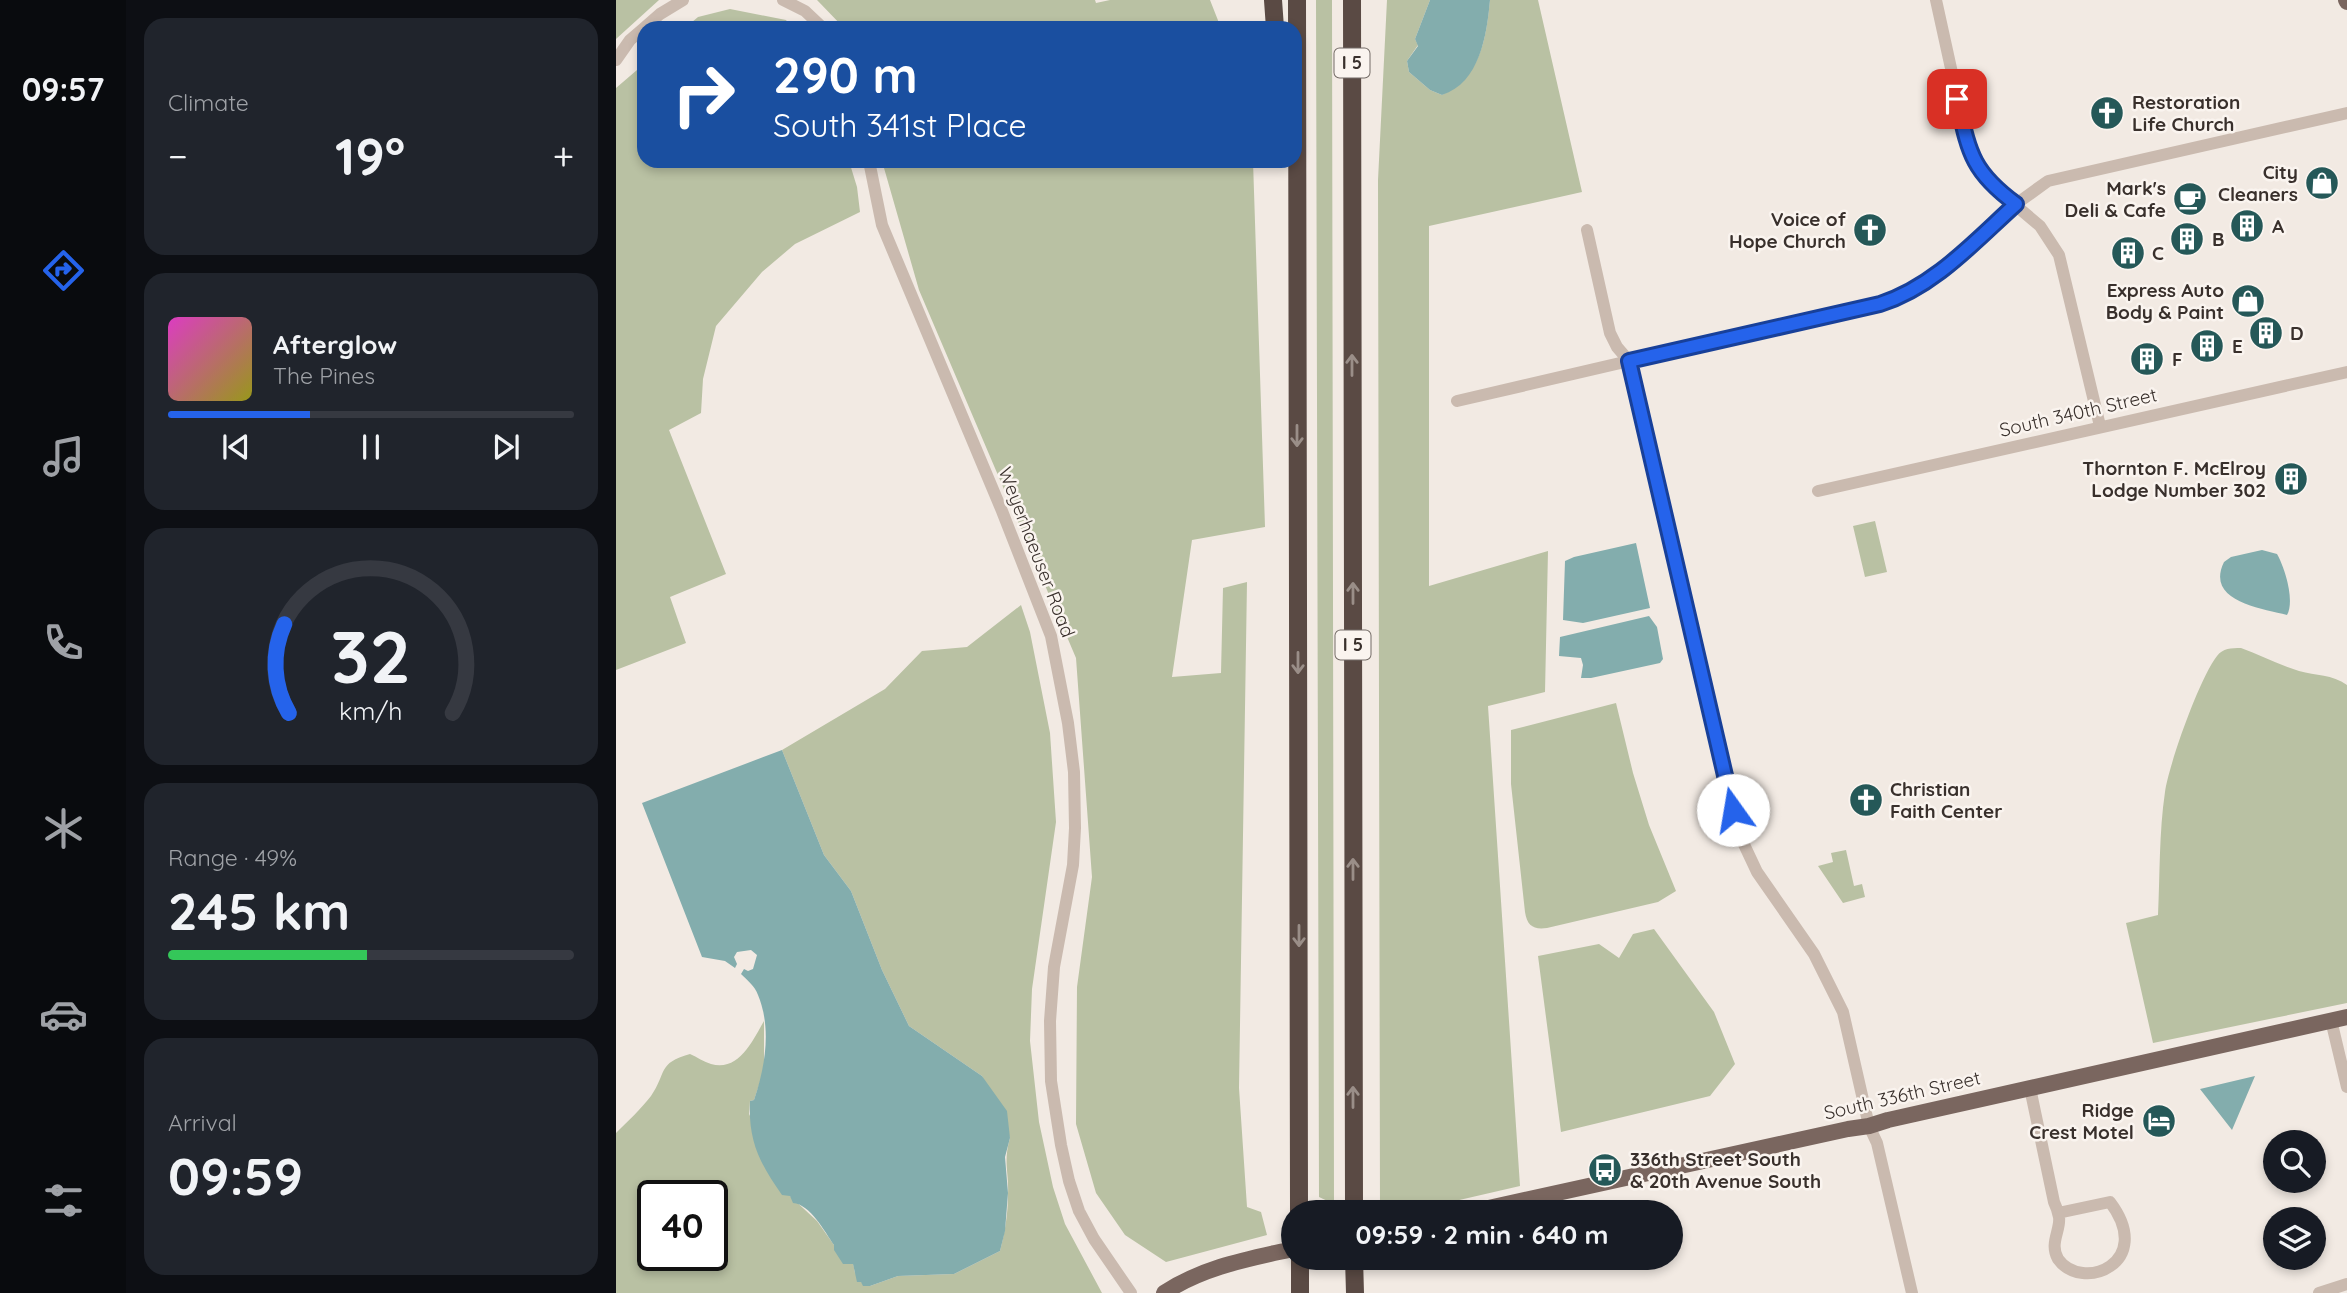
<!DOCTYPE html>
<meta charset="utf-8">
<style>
:root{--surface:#171b24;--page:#20242c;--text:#f1f3f6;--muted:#9ea1a6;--line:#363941;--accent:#2563eb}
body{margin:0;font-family:Quicksand,sans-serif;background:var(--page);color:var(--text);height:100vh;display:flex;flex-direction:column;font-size:26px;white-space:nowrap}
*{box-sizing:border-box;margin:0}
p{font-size:23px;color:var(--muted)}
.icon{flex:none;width:38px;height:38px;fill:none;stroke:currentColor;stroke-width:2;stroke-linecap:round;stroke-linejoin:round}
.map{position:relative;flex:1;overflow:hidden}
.drawer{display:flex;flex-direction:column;gap:18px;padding:18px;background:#0d0f14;width:490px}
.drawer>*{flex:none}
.hud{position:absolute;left:21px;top:21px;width:665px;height:147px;border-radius:21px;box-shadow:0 4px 10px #0003;background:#1a4fa0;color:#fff;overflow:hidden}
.tools{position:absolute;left:1647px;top:1130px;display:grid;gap:14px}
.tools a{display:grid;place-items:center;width:63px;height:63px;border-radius:50%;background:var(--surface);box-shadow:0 4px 10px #0003;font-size:35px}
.speed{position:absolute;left:21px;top:1180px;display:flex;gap:14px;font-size:35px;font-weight:700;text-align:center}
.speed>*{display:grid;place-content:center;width:91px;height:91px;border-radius:50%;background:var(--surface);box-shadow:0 4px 10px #0003;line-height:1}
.speed .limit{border:4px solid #111;border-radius:10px;background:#fff;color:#111}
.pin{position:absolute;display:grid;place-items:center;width:60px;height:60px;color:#fff;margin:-30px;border-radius:14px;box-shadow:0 4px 10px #0006}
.me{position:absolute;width:77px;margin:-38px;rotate:347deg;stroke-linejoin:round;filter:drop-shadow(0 0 5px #0008)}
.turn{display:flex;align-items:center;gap:24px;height:147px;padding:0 21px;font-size:32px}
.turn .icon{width:91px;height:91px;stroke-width:2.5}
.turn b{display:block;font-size:49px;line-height:60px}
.big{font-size:52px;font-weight:700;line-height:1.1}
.drawer .widget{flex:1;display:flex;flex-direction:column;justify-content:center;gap:10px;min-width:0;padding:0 24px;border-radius:21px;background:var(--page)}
.drawer .dial{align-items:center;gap:0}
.dial svg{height:182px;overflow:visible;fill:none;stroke:var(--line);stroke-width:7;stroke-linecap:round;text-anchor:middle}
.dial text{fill:var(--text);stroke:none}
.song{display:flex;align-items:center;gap:21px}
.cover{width:84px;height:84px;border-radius:10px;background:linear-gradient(135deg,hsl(310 70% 55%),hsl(60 70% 35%))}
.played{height:7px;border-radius:4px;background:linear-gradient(90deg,var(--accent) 35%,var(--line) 35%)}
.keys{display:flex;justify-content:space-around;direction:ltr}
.heat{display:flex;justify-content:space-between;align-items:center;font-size:38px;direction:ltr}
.charge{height:10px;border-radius:5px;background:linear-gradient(90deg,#34c759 49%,var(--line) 0)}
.trip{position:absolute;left:665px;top:1200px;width:402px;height:70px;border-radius:35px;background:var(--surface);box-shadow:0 4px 10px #0003;font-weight:700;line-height:70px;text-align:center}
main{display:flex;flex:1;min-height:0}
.menu{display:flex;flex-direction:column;width:126px;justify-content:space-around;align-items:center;background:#090b0e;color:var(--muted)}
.menu .icon{width:49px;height:49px}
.menu .current{color:var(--accent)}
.menu b{font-size:32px;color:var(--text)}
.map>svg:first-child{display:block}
.green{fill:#b9c1a3;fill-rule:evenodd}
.water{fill:#83adad}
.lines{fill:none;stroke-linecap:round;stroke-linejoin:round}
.minor{stroke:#cabaaf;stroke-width:12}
.major{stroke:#7a665f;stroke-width:16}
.highway{stroke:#5a4a44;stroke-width:18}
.oneway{stroke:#9a8e88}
.route-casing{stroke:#184099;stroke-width:18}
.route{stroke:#2563eb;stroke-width:12}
.labels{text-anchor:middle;stroke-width:5;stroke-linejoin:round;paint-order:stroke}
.shield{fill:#faf4ef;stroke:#736b66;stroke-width:2}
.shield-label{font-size:18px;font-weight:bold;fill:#39302c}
.poi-label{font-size:19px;font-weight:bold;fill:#39302c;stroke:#faf4ef;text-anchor:start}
.street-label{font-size:19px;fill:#39302c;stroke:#faf4ef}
</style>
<main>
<nav class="menu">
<b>09:57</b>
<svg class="icon current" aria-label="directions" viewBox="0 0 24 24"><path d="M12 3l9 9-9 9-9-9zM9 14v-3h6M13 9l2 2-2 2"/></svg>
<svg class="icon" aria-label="music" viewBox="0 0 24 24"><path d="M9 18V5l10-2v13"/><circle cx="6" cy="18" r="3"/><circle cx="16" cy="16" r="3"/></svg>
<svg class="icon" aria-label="phone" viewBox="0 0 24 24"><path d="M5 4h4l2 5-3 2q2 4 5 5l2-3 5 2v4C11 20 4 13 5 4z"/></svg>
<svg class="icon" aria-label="climate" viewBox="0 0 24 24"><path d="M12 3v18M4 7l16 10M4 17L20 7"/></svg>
<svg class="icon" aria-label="car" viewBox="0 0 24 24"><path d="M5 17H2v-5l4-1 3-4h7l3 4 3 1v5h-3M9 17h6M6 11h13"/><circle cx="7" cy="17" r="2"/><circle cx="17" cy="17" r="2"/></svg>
<svg class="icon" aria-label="filters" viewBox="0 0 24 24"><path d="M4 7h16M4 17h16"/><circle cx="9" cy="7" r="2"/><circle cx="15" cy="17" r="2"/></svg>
</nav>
<section class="drawer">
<div class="widget"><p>Climate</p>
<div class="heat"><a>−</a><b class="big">19°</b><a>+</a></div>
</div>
<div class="widget">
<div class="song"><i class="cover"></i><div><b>Afterglow</b><p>The Pines</p></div></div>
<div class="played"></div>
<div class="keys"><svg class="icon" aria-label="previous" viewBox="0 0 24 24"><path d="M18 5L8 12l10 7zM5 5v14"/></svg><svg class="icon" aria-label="pause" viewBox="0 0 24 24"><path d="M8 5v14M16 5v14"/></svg><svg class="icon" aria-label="next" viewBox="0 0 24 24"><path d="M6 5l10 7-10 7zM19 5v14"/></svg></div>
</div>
<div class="widget dial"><svg viewBox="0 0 100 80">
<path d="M14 69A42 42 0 1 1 86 69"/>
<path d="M14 69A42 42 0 0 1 12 30" stroke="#2563eb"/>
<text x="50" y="56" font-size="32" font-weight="700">32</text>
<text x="50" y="72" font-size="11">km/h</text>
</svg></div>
<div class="widget"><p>Range · 49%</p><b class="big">245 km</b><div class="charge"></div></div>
<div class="widget"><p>Arrival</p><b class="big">09:59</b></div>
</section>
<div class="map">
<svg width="1731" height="1293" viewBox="0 0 1731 1293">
<rect width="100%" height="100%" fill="#f2eae3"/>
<path class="green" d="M 0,0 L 43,0 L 0,39 Z
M 201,0 L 479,0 L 480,3 L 494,0 L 594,0 L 605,28 L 228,28 Z
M 700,0 L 716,0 L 718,1204 L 703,1197 Z
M 771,0 L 814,0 L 799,39 L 802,45 L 791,61 L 793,72 L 814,90 L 826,95 C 865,76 870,39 874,0 L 922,0 L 966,192 L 813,226 L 813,586 L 932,551 L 929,692 L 872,706 L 904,1186 L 787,1213 L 764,1213 L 762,180 Z
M 114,9 L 170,20 L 176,28 L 69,28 L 82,17 Z
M 28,64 L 28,161 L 233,161 L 241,187 L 244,212 L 179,244 L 146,272 L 100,326 L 87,379 L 85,413 L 53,430 L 110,574 L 54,597 L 70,643 L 0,670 L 0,88 Z
M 266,161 L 637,161 L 649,527 L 576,540 L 556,677 L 605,673 L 607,588 L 631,582 L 623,1088 L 631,1207 L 645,1212 L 651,1235 L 550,1262 L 509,1235 L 480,1193 L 460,1124 L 461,987 L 476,877 L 460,658 L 303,290 Z
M 1259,521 L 1271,572 L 1249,577 L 1237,526 Z
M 405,605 L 414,632 L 434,733 L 440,822 L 416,989 L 414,1041 L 423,1122 L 437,1187 L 449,1224 L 486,1293 L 0,1293 L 0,1133 C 12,1121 25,1109 35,1096 C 51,1073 41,1063 74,1054 C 81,1057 88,1062 95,1064 C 123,1072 137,1040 148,1021 L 148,1070 L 138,1100 L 134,1101 L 133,1114 L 174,1196 L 201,1221 L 218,1245 L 237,1263 L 239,1273 L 245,1282 L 254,1286 L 282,1276 L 338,1274 L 384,1251 C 389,1232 392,1214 392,1194 C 393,1172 387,1162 394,1138 L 366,1076 L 293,1026 L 266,970 L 235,891 L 208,855 L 166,750 L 269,689 L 306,651 L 351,647 ZM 37,1195 L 96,1195 L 96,1255 L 37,1255 Z
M 1625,648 C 1644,655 1663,665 1683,671 C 1700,676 1716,674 1731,685 L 1731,1003 L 1537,1043 L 1510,923 L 1542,915 C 1544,875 1543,832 1549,792 C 1553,764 1584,677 1601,656 C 1607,648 1615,648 1625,648 Z
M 1000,703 L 1017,773 L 1033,825 L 1060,891 L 1042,902 L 931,928 C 918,930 911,926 909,912 L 895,784 L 895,730 Z
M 1230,850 L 1238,886 L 1246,884 L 1249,897 L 1227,903 L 1202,866 L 1217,862 L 1215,853 Z
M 1038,929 L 1098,1012 L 1119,1064 L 1094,1096 L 945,1132 L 922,956 L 983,944 L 1003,958 L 1017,934 Z"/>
<path class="water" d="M 814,0 L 874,0 C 871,34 864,83 826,95 L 814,90 L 793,72 L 791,61 L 802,46 L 799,39 Z
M 1020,543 L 1034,608 L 967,623 L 947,620 L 949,561 L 958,557 Z
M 1646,550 L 1661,554 C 1669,568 1679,601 1671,615 C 1644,608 1589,601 1608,562 L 1615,557 Z
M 1033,616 L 1041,627 L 1047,659 L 1044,663 L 975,678 L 965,678 L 967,665 L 965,658 L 943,656 L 944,637 Z
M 166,750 L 208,855 L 235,891 L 266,970 L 293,1026 L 366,1076 L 391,1111 L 394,1138 L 389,1157 L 392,1193 L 389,1231 L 384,1251 L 338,1274 L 282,1276 L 254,1286 L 247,1286 L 245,1282 L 241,1282 L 237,1264 L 227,1264 L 218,1250 L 218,1245 C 209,1232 194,1204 177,1203 L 174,1196 L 166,1195 C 144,1164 132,1141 134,1101 L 138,1100 C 149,1067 156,1029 142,995 C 139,986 131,980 125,974 L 128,969 L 132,971 L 137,969 L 141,955 L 135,950 L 121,952 L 118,957 L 121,964 L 119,968 L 109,961 L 86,957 L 26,803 Z
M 1639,1076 L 1616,1130 L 1584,1089 Z"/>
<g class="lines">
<path class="minor" d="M 167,0 L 189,11 L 207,28
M 1320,0 L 1347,123 L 1359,163 L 1373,183 L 1424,226 L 1443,255 L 1484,426
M 28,28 L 44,14 L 67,0
M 0,60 L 14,40 L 28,28
M 253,161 L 266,225 L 386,511 L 435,636 L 452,723 L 458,772 L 459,828 L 457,865 L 438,967 L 434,1021 L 435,1081 L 445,1145 L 453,1181 L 463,1211 L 478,1239 L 515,1293
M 971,230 L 994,333 L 1001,347 L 1013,361 L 1084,670 L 1125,838 L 1141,872 L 1198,954 L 1227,1012 L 1253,1126 L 1261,1143 L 1296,1293
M 841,401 L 1280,299 L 1306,285 L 1400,204 L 1432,181 L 1731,113
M 1202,491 L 1731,372
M 1715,1020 L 1731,1087
M 1414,1088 L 1438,1202 C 1440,1206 1442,1212 1443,1217 C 1445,1230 1433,1243 1442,1259 C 1466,1293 1540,1263 1494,1202 L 1442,1213
M 1703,1293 L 1731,1284"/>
<path class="major" d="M 1730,0 L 1731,2
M 850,1213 L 1232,1129 L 1253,1126 L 1272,1120 L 1731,1017
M 548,1293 C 587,1267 632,1259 677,1249"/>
<path class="highway" d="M 657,0 L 659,28
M 681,0 L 683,1213
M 736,0 L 738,1213
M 684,1258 L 684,1293
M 738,1258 L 739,1293"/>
</g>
<defs><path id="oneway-shaft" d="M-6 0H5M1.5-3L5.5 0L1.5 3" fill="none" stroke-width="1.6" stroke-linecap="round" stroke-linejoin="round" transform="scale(1.75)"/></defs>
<g class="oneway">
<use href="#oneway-shaft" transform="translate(736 365) rotate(-90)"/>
<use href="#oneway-shaft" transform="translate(681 436) rotate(90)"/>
<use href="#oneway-shaft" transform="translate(737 593) rotate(-90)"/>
<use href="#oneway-shaft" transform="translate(682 663) rotate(90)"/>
<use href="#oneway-shaft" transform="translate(737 869) rotate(-90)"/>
<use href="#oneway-shaft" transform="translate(683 936) rotate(90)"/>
<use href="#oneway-shaft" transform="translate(737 1097) rotate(-90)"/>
</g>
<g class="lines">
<g class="route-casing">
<path id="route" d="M 1117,810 L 1013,361 L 1264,304 C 1318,287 1359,241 1400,204 C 1355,171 1353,152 1341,99"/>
</g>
<use href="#route" class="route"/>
</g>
<defs>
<g id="church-disc" transform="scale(1.75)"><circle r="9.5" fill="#255858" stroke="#faf4ef"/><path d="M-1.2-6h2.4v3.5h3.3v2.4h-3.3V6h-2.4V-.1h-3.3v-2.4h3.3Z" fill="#fff"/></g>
<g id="shop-disc" transform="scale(1.75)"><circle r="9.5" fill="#255858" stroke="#faf4ef"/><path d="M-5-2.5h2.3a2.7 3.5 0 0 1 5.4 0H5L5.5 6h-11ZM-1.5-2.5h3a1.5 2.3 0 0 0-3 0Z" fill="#fff"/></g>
<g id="cafe-disc" transform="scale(1.75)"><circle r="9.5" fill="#255858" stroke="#faf4ef"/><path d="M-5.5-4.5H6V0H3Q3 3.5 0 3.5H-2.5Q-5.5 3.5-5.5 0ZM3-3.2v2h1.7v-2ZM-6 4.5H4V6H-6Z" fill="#fff"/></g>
<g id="building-disc" transform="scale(1.75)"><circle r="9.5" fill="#255858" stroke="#faf4ef"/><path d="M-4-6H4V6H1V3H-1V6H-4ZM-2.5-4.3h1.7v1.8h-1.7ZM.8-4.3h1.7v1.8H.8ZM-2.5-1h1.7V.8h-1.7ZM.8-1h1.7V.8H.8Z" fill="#fff"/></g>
<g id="hotel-disc" transform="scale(1.75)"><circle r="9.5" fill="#255858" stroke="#faf4ef"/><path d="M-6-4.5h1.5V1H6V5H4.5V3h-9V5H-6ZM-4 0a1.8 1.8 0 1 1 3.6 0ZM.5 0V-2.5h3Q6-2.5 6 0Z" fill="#fff"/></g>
<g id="bus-disc" transform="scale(1.75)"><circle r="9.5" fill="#255858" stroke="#faf4ef"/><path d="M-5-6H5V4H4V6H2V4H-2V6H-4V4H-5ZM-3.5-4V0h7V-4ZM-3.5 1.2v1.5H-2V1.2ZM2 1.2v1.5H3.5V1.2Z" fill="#fff"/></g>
</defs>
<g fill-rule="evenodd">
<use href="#church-disc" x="1491" y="113"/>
<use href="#shop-disc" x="1706" y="183"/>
<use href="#cafe-disc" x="1574" y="199"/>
<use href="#building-disc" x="1631" y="226"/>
<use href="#church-disc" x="1254" y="230"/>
<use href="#building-disc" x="1571" y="239"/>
<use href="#building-disc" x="1512" y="253"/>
<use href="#shop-disc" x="1632" y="301"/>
<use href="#building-disc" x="1650" y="333"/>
<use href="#building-disc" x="1591" y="346"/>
<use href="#building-disc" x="1531" y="359"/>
<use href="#building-disc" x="1675" y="479"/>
<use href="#church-disc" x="1250" y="800"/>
<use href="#hotel-disc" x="1543" y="1121"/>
<use href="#bus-disc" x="989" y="1170"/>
</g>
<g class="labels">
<g class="shield">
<rect x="718.5" y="48.5" width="35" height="29" rx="5"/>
<rect x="719.5" y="630.5" width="35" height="29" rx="5"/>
</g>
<g class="shield-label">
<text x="736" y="69">I 5</text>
<text x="737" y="651">I 5</text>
</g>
<g class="poi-label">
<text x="1516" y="109">Restoration<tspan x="1516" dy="22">Life Church</tspan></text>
<text x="1682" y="179" text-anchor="end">City<tspan x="1682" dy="22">Cleaners</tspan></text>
<text x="1550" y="195" text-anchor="end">Mark's<tspan x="1550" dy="22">Deli &amp; Cafe</tspan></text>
<text x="1230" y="226" text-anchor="end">Voice of<tspan x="1230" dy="22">Hope Church</tspan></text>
<text x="1656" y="233">A</text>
<text x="1596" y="246">B</text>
<text x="1536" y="260">C</text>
<text x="1608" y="297" text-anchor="end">Express Auto<tspan x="1608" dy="22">Body &amp; Paint</tspan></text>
<text x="1674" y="340">D</text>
<text x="1616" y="353">E</text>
<text x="1556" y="366">F</text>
<text x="1650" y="475" text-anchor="end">Thornton F. McElroy<tspan x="1650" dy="22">Lodge Number 302</tspan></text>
<text x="1274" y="796">Christian<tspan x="1274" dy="22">Faith Center</tspan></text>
<text x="1518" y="1117" text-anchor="end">Ridge<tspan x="1518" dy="22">Crest Motel</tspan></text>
<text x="1014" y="1166">336th Street South<tspan x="1014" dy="22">&amp; 20th Avenue South</tspan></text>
</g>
<g class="street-label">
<text transform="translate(1462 412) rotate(-13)" y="7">South 340th Street</text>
<text transform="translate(421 552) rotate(69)" y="7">Weyerhaeuser Road</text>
<text transform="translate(1286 1095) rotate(-13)" y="7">South 336th Street</text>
</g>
</g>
</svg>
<div class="tools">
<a><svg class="icon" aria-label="search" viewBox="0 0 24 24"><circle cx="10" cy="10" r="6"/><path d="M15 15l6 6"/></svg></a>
<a><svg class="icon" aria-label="layers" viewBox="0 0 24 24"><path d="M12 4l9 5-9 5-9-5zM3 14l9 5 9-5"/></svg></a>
</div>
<div class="speed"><div class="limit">40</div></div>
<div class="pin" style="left:1341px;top:99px;background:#d93025"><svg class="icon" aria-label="arrive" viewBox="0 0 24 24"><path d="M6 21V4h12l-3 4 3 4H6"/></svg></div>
<svg class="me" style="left:1117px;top:810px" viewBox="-20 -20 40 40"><circle r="19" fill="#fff"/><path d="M0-13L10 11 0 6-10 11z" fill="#2563eb"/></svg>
<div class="trip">09:59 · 2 min · 640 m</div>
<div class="hud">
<div class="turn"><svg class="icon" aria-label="right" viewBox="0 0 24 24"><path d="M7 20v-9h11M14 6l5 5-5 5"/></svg><div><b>290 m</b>South 341st Place</div></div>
</div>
</div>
</main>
